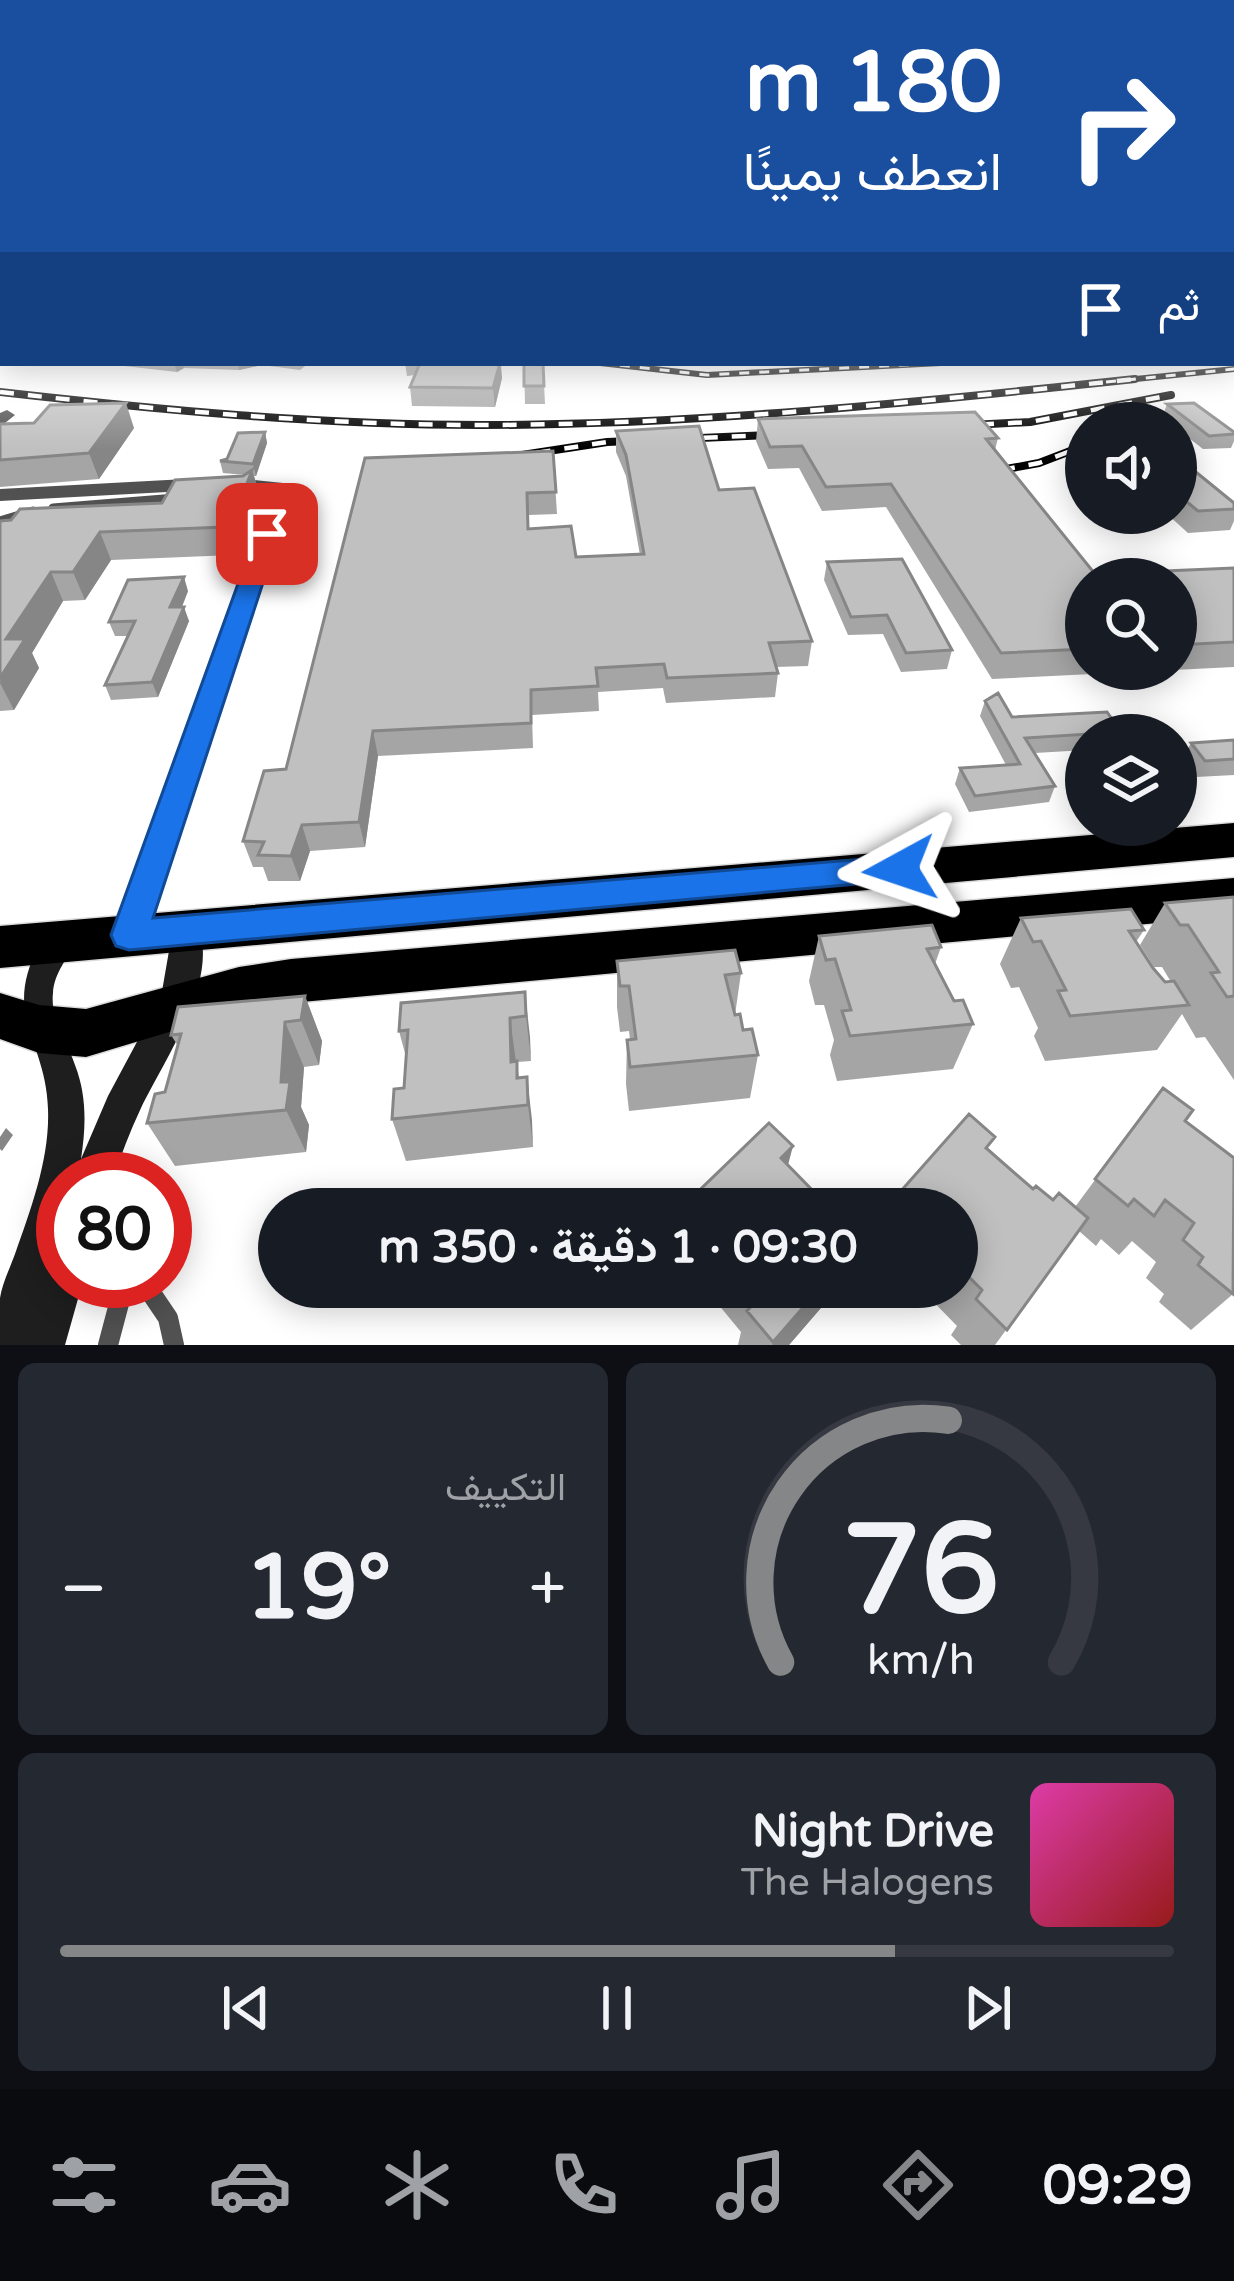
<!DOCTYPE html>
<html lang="ar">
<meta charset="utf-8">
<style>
:root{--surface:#171b24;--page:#242831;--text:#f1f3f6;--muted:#9ea1a6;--line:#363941;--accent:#858687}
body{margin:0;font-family:"Varela Round",Vazirmatn,sans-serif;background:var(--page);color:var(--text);direction:rtl;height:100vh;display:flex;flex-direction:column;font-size:45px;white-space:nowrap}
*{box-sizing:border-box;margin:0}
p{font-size:39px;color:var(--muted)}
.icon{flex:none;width:66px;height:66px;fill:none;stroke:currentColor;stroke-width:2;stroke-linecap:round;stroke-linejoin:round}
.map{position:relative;height:1345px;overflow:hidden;direction:ltr}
.sheet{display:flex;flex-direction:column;gap:18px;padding:18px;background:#0d0f14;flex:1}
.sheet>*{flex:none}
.top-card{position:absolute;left:0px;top:0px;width:1236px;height:366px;box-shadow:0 6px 30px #0003;direction:rtl;background:#1a4fa0;color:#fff;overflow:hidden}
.buttons{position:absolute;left:1065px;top:402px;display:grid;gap:24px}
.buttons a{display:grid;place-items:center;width:132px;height:132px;border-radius:50%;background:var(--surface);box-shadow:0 6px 30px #0003;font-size:60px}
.speed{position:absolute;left:36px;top:1152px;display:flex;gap:24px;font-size:60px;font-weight:700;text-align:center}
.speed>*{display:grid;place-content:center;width:156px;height:156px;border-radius:50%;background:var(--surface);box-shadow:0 6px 30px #0003;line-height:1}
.speed .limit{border:18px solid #d22;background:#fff;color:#111}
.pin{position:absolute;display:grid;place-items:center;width:102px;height:102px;color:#fff;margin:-51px;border-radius:24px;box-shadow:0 6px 18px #0006}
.me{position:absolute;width:132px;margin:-66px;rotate:265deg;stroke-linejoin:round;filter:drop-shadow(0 0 9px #0008)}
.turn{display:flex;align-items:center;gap:42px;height:252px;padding:0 36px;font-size:54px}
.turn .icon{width:156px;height:156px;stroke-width:2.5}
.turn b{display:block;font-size:84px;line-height:102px}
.then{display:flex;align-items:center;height:114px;padding:0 36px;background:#0003;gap:24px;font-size:45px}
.big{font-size:90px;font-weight:700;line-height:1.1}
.sheet .card{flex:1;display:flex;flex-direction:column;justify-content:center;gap:18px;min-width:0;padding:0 42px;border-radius:18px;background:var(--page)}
.sheet .dial{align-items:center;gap:0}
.dial svg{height:312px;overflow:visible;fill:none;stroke:var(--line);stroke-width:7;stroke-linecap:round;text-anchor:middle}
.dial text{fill:var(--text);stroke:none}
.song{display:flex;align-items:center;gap:36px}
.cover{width:144px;height:144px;border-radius:18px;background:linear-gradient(135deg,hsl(320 70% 55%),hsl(0 70% 35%))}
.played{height:12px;border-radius:6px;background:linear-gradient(90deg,var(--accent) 75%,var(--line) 75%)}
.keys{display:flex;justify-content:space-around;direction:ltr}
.heat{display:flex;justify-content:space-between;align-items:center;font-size:66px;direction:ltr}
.sheet .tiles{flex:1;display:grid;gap:18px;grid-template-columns:1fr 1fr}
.card:last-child{grid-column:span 2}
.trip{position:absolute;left:258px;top:1188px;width:720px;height:120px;border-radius:60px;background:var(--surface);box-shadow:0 6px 30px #0003;font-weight:700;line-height:120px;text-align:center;direction:rtl}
.menu{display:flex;height:192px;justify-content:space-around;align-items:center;background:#090b0e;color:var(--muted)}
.menu .icon{width:84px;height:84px}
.menu .selected{color:var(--accent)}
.menu b{font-size:54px;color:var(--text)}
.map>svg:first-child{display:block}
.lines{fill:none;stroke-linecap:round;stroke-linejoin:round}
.highway-casing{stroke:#dbdbdb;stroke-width:3}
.lane-far1{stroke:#515151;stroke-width:9}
.lane{stroke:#515151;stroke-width:20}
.street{fill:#515151;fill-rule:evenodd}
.secondary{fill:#1e1e1e;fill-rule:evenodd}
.highway{fill:#000;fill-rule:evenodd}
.rail-far1-casing{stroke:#000;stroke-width:6}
.rail-casing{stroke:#000;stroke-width:8}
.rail-far1{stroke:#fff;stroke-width:3;stroke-dasharray:10;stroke-linecap:butt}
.rail{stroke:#fff;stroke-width:4.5;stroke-dasharray:14;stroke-linecap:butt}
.wall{fill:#a5a5a5;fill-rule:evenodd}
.shaded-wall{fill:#868686}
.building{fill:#c0c0c0;stroke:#868686;stroke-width:3}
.route{fill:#1a73e8;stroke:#114b97;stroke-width:3}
</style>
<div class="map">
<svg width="1234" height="1345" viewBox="0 0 1234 1345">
<rect width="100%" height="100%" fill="#fff"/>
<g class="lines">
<g class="highway-casing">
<path id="highway" d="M 1234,823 L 1234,857 L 0,968 L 0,926 Z
M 1234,878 L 1234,916 L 291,1003 L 239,1011 L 86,1057 L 39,1053 L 0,1039 L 0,993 L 39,1005 L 86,1009 L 239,967 L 291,959 Z"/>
</g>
<path class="lane-far1" d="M 53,508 L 176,498
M 0,521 L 33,511"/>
<path class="lane" d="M 143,1281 L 168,1318 L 174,1345
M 108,1345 L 125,1281"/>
<path class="street" d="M 7,410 L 15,415 L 0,427 L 0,413 Z
M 223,477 L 283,483 L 292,489 L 145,935 L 140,945 L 129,949 L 118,945 L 113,935 L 272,493 L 223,489 L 0,501 L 0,489 Z"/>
<path class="secondary" d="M 185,918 L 196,922 C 223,976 164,1060 141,1108 C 130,1131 121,1155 113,1179 L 63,1179 L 63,1232 L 55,1258 L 63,1255 L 63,1281 L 83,1281 L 65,1345 L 0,1345 C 0,1330 0,1313 0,1298 C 2,1284 10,1268 15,1254 C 31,1209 50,1158 48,1109 C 46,1038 0,1016 41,942 C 50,930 56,926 71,931 L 76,941 C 68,958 54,973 53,993 C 50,1019 67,1041 75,1065 C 87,1096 86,1127 81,1159 L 108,1096 L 161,997 L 174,922 Z"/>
<use href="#highway" class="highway"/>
<g class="rail-far1-casing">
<path id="rail-far1" d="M 600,363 L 707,375 L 941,363
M 1106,382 L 1234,369"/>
</g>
<g class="rail-casing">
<path id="rail" d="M 0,392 C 160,410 320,425 481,425 C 700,425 918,402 1135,379
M 952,426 L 1030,422 L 1171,395
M 509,457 L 607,442 L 790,434
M 1001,470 L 1039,463 L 1086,445"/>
</g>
<use href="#rail-far1" class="rail-far1"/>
<use href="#rail" class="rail"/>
</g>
<path class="wall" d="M 0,261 L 3,261 L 3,352 L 0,351 Z
M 98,363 L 309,363 L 300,370 L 262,365 L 239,370 L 184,368 L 177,372 Z
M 405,363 L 501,363 L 502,378 L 495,407 L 412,406 L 410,387 L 415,375 L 407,376 Z
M 524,363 L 543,363 L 545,404 L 525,404 Z
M 1167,404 L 1234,432 L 1234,441 L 1231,448 L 1203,449 L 1176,428 L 1176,423 L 1169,423 L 1162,418 Z
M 758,419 L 998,438 L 995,450 L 1095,574 L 1234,568 L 1234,667 L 992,679 L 886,507 L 822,511 L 799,468 L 768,469 L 756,441 ZM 1086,579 L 1176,579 L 1176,669 L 1086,669 Z
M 0,424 L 134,428 L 99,479 L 0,487 Z
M 616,431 L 719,490 L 812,641 L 808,666 L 776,667 L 778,673 L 775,697 L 666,703 L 663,688 L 598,692 L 599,711 L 532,715 L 533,748 L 378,756 L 365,847 L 310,851 L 300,881 L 268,881 L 263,867 L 253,867 L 243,841 L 286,769 L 553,451 L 557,514 L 529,515 L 529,529 L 576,557 L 640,555 L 626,476 L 616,452 Z
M 265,432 L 267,443 L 256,476 L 254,476 L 260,496 L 243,543 L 233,555 L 111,560 L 85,600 L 63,601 L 32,653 L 39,668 L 14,710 L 0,711 L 0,521 L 162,503 L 246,475 L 223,473 L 220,461 L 227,459 Z
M 1176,465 L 1234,503 L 1234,521 L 1230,530 L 1188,533 L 1166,513 L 1176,513 Z
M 827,562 L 952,650 L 947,669 L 901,672 L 883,634 L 848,635 L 824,580 Z
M 188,591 L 182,607 L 189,621 L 158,697 L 111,700 L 105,685 L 128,636 L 115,636 L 109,622 Z
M 985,701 L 1012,717 L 1121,732 L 1120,735 L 1086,735 L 1086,750 L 1035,753 L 1055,786 L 1049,802 L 969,812 L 955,784 L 960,768 L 1006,765 L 980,716 Z
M 1234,740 L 1234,775 L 1196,777 L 1182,759 L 1191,743 Z
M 1234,897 L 1234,1080 L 1205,1037 L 1196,1038 L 1182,1014 L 1157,1050 L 1045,1061 L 1034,1036 L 1038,1028 L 1019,987 L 1011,988 L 1000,964 L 1021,918 L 1144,930 L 1136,942 L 1153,968 L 1165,982 L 1171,982 L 1162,967 L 1154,967 L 1140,945 L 1165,903 Z
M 819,936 L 941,947 L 935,964 L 954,1001 L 973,1024 L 953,1069 L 837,1081 L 830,1055 L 834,1040 L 824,1005 L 815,1005 L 809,981 Z
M 617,961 L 741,973 L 735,1015 L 758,1055 L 750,1098 L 629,1111 L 626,1084 L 627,1040 L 630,1040 L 629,1031 L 620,1032 L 617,1007 Z
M 525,992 L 531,1061 L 517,1062 L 519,1078 L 527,1077 L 533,1147 L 406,1161 L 392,1119 L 404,1088 L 406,1057 L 399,1031 Z
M 305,996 L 322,1041 L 319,1065 L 304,1067 L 301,1107 L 309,1125 L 306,1152 L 175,1166 L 147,1123 L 165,1092 L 178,1046 L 171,1035 Z
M 1163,1088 L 1185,1121 L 1233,1294 L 1191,1330 L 1159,1302 L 1164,1294 L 1146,1278 L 1156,1262 L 1132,1241 L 1119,1255 L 1101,1239 L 1096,1246 L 1079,1231 L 995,1345 L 961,1345 L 951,1335 L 957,1326 L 919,1287 L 957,1287 L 957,1209 L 988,1150 L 1033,1189 L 1053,1200 L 1075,1207 Z
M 704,1287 L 839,1287 L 789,1345 L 738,1345 L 741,1332 Z"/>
<path class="shaded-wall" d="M 174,363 L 182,363 L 184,368 L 177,372 Z
M 238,363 L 262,363 L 262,365 L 239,370 Z
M 500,363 L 502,378 L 495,407 L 493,388 Z
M 126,403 L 134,428 L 99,479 L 89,453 Z
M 265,432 L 267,443 L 256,476 L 253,464 Z
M 252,470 L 260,496 L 243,543 L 233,555 L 225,527 Z
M 100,532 L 111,560 L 85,600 L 73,572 Z
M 51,572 L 63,601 L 32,653 L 39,668 L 14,710 L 0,683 L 6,639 Z
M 184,577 L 188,591 L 176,621 L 170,607 Z
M 184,607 L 189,621 L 158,697 L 152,682 Z
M 373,731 L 378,756 L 365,847 L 359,822 Z
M 302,825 L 310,851 L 300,881 L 291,856 Z
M 525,992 L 530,1037 L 531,1061 L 526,1016 Z
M 305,996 L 322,1041 L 319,1065 L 301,1020 Z
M 510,1018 L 516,1062 L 511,1062 Z
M 285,1022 L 304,1067 L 301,1107 L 309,1125 L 306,1152 L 286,1110 L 281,1082 Z
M 527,1077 L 532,1120 L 533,1147 L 528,1105 Z
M 6,1128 L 13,1135 L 2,1151 L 0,1149 L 0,1137 Z
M 793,1146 L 782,1188 L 781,1158 Z
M 821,1287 L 839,1287 L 789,1345 L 772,1345 Z"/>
<path class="building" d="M 0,261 L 3,261 L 3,335 L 0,335 Z
M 420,363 L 500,363 L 493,388 L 410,387 Z
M 524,363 L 543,363 L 544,386 L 524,386 Z
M 126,403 L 89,453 L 0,460 L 0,424 L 34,423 L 50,405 Z
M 1194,403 L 1234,432 L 1234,434 L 1209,436 L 1167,404 Z
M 975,412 L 998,438 L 986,439 L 1095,574 L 1234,568 L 1234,642 L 1176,645 L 1176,579 L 1086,579 L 1086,649 L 1001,653 L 891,484 L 826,487 L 802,446 L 770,447 L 758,419 Z
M 699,426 L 719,490 L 754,488 L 812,641 L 769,643 L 778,673 L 667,678 L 664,664 L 596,668 L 598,686 L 531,690 L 531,723 L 373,731 L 359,822 L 302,825 L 291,856 L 258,855 L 264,842 L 243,841 L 264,771 L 286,769 L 365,458 L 553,451 L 556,492 L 527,493 L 528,529 L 571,526 L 576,557 L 644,554 L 626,455 L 616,431 Z
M 265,432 L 253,464 L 220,461 L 227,459 L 238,433 Z
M 1186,464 L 1234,503 L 1234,509 L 1198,511 L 1176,493 L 1176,465 Z
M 252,470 L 235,516 L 225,527 L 100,532 L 73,572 L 51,572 L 6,639 L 25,639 L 0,678 L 0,521 L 11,520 L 20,509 L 162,503 L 175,480 L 243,476 Z
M 902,559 L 952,650 L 906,653 L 887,615 L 851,617 L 827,562 Z
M 184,577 L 170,607 L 184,607 L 152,682 L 105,685 L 135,621 L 109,622 L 128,580 Z
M 998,693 L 1012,717 L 1107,712 L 1121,732 L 1025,738 L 1055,786 L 975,796 L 960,768 L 1020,764 L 985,701 Z
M 1234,740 L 1234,759 L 1205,761 L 1191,743 Z
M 1234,897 L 1234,996 L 1227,997 L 1211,973 L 1219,972 L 1188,925 L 1180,925 L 1165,903 Z
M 1131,909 L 1144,930 L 1129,931 L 1153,968 L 1165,982 L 1174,981 L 1189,1005 L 1070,1016 L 1058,991 L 1066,990 L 1041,941 L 1033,942 L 1021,918 Z
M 932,925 L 941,947 L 927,949 L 954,1001 L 963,1000 L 973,1024 L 850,1036 L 842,1011 L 851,1010 L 835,959 L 826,960 L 819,936 Z
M 735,950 L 741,973 L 725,975 L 735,1015 L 740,1014 L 743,1030 L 752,1029 L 758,1055 L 630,1067 L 627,1040 L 636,1039 L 629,986 L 620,986 L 617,961 Z
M 525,992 L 526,1016 L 510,1018 L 511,1062 L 517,1061 L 517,1078 L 527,1077 L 528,1105 L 392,1119 L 394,1089 L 404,1088 L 408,1030 L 399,1031 L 401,1003 Z
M 305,996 L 301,1020 L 285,1022 L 281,1082 L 290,1082 L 286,1110 L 147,1123 L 155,1094 L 165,1092 L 181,1034 L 171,1035 L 178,1007 Z
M 1163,1088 L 1193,1110 L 1185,1121 L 1234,1158 L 1233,1294 L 1198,1265 L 1203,1257 L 1183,1240 L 1194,1223 L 1165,1200 L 1154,1216 L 1134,1199 L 1128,1206 L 1095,1179 Z
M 969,1114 L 995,1137 L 986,1148 L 1033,1189 L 1036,1186 L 1053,1200 L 1059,1193 L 1088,1218 L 1007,1330 L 976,1299 L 982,1290 L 957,1265 L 957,1209 L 885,1209 Z
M 769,1123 L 793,1146 L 781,1158 L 821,1199 L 825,1195 L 839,1209 L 680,1209 Z
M 742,1287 L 821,1287 L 773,1342 L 747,1311 L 755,1302 Z"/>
<linearGradient id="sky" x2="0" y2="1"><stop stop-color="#8baccb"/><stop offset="0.58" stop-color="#fff"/><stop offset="1" stop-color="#fff" stop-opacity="0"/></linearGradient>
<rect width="1234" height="449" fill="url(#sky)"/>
<path class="route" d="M 267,527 L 279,534 L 153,918 L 900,856 L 912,860 L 917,869 L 912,879 L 129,950 L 116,946 L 111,935 L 256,534 Z"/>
</svg>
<div class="buttons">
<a><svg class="icon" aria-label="sound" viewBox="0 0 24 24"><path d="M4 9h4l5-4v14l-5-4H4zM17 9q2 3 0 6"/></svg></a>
<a><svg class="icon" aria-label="search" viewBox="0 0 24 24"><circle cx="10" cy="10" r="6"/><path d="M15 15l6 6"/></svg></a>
<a><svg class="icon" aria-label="layers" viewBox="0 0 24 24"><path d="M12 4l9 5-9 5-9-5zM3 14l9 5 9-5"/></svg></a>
</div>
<div class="speed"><div class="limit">80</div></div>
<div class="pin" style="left:267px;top:534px;background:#d93025"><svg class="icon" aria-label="arrive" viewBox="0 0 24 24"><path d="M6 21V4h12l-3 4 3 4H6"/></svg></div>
<svg class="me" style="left:900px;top:869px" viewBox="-20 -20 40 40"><path d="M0-17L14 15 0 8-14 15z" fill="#1a73e8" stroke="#fff" stroke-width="4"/></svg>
<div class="trip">09:30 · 1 دقيقة · 350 m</div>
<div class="top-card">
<div class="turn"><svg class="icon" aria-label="right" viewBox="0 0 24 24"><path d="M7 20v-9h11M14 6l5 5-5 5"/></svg><div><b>180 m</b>انعطف يمينًا</div></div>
<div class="then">ثم<svg class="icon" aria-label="arrive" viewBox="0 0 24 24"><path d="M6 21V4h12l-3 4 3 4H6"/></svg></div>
</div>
</div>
<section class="sheet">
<div class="tiles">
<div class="card dial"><svg viewBox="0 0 100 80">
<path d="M14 69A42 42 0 1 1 86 69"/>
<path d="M14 69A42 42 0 0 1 57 7" stroke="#858687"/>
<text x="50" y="56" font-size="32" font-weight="700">76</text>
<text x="50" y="72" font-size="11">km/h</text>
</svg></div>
<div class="card"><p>التكييف</p>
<div class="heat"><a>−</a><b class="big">19°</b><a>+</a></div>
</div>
<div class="card">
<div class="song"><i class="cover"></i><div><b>Night Drive</b><p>The Halogens</p></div></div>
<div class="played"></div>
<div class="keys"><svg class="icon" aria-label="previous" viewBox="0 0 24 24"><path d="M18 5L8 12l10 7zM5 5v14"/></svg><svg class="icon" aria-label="pause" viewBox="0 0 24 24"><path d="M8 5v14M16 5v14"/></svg><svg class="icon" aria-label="next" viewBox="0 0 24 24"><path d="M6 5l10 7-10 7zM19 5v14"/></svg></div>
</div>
</div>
</section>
<nav class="menu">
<b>09:29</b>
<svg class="icon selected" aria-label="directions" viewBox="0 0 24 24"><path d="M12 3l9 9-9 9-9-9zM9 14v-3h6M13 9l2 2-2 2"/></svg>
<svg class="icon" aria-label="music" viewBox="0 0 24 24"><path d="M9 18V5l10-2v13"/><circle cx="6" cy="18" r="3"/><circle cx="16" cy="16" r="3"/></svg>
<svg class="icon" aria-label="phone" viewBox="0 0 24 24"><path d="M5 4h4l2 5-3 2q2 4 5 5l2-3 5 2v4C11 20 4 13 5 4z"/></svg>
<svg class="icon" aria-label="climate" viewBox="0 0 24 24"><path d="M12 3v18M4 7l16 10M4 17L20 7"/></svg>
<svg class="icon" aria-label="car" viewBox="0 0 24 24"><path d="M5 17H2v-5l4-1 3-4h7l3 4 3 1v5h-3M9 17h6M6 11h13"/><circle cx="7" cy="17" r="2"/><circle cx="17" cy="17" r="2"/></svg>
<svg class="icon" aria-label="filters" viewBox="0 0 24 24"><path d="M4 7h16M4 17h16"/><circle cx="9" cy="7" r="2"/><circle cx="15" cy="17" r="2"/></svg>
</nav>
